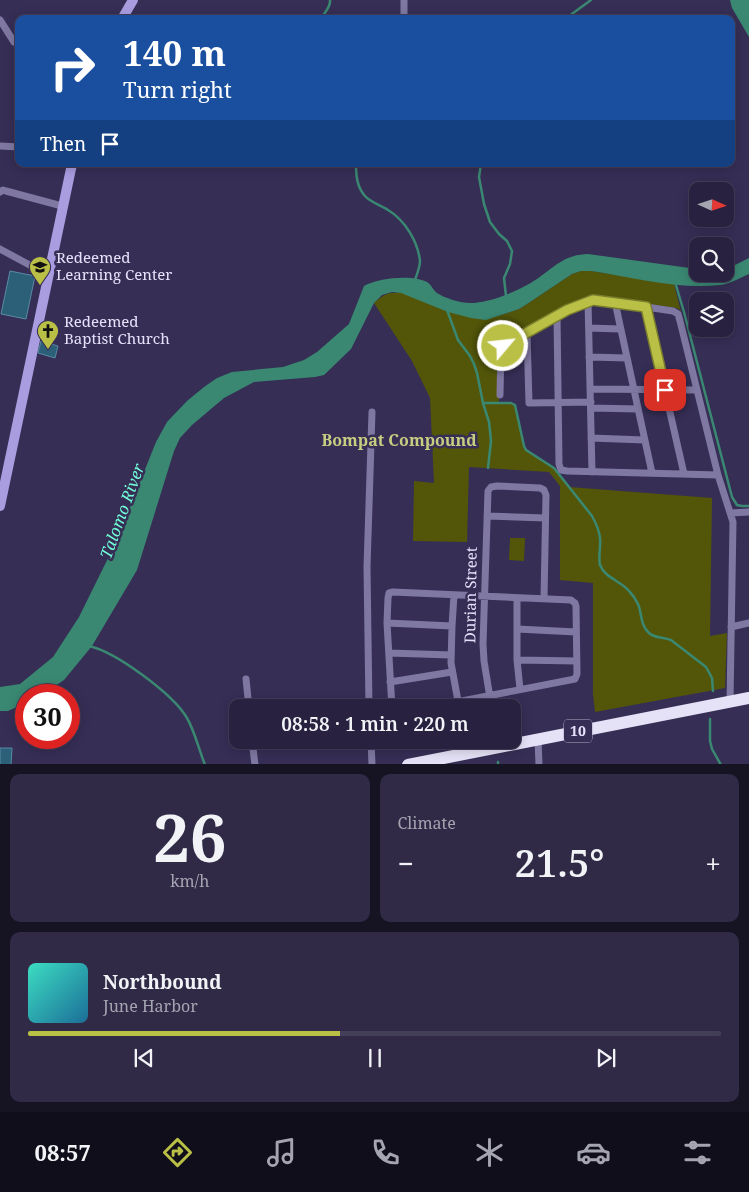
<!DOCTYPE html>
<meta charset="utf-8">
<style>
:root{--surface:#282240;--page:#302a47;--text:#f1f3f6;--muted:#a5a4b1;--line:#443f59;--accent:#bac045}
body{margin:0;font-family:"Noto Serif",serif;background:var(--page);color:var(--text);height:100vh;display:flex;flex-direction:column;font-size:19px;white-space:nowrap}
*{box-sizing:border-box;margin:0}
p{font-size:16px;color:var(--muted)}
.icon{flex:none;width:28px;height:28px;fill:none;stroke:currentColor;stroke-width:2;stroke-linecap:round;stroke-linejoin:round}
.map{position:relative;height:764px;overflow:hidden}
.drawer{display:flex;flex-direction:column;gap:10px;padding:10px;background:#161323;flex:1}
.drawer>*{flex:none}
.top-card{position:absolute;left:15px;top:15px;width:720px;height:152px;border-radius:10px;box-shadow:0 2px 12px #0003,0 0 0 1px var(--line);background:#1a4fa0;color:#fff;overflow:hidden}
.needle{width:32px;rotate:93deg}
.tools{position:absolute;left:689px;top:182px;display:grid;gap:10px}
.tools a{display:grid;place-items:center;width:45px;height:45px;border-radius:10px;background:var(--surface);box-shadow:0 2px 12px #0003,0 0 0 1px var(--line);font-size:25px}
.speed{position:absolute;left:15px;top:684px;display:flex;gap:10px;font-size:25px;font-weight:700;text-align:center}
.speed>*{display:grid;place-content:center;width:65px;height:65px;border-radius:50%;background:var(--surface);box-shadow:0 2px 12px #0003,0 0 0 1px var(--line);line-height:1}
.speed .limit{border:8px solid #d22;background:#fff;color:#111}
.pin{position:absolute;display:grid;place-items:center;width:42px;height:42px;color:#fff;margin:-21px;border-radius:10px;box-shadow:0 2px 8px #0006}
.me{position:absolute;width:55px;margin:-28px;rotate:62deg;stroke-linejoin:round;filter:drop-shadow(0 0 4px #0008)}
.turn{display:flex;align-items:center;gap:18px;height:105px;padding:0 25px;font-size:22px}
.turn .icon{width:65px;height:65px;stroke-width:2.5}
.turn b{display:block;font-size:35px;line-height:42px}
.then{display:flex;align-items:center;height:48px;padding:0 25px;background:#0003;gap:10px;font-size:19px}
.big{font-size:38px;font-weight:600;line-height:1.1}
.drawer .widget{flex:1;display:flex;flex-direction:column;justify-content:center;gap:8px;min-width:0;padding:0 18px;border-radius:10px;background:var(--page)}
.drawer .dial{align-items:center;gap:0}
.dial b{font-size:65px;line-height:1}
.song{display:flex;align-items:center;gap:15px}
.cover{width:60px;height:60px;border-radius:8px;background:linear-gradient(135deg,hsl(170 70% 55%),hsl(200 70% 35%))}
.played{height:5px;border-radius:2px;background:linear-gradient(90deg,var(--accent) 45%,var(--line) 45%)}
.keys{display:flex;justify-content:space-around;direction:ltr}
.heat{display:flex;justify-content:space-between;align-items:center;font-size:28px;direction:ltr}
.drawer .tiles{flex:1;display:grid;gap:10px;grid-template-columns:1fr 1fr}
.widget:last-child{grid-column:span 2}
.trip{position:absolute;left:229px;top:699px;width:292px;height:50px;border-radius:10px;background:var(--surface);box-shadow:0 2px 12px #0003,0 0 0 1px var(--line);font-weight:600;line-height:50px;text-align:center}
.tab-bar{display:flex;height:80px;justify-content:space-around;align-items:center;background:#100e1a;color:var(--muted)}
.tab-bar .icon{width:35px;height:35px}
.tab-bar .active{color:var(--accent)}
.tab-bar b{font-size:22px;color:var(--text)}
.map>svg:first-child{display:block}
.green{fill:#535609}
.water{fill:#3a8872}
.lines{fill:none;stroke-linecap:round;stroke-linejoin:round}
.stream{stroke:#3a8872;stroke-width:2.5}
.building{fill:#2c5f78;stroke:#588ba5}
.street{stroke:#7f78a2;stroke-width:7}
.secondary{stroke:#a99de0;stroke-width:10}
.highway{stroke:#e5e2f7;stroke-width:12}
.route-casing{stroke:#797d2d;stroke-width:12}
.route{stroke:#bac045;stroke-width:9}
.labels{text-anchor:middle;stroke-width:5;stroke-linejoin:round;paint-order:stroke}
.shield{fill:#362e55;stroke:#b1acc9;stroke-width:1}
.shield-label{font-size:14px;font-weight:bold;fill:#e6e2fb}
.poi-label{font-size:15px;fill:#e6e2fb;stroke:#362e55;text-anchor:start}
.street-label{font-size:15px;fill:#e6e2fb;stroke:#362e55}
.neighbourhood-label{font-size:16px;font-weight:bold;fill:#c8ce81;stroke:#362e55}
.water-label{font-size:16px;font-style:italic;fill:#70fed7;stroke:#362e55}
</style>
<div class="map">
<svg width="749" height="765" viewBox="0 0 749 765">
<rect width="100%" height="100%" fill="#362e55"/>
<path class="green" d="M 581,271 L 591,271 L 674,284 L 681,312 L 679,309 L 676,308 L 594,296 L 583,299 L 499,345 L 499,403 L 511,403 L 515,405 L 524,446 L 526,450 L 554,468 L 569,487 L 712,498 L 710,636 L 727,633 L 725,688 L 595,712 L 593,694 L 593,583 L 560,580 L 560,486 L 549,472 L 469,467 L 467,542 L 413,541 L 414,481 L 434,483 L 430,398 L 412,361 L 374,303 C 384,294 388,292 401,293 L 498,316 L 519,309 L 527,304 L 572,274 Z
M 510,538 L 525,538 L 524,561 L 509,560 Z"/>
<path class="water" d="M 730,0 L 749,0 L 749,37 L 732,8 Z
M 588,254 L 697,269 L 698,274 L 725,274 L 725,268 L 731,267 L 749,258 L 749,274 C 740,278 729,284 720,285 C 680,290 631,277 591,271 L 581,271 L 572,274 L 527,304 L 519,309 L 486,320 L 471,318 L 448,312 L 401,293 L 392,292 L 382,295 L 374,303 L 351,349 L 324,375 L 315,377 L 254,382 L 224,398 L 192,425 L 180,438 L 174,451 L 137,570 L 92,646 L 64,680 L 42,695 L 26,695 L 26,703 L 8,711 L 0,711 L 0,687 L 20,684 L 53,657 L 79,617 L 116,542 L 156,442 L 167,422 L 187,401 L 204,387 L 217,378 L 232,372 L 283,367 L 304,360 L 317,352 L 349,324 L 364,286 C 377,278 413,274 427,282 C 431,284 433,290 437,293 C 444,298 461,303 470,303 C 491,303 524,289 541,276 C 558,264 565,255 588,254 Z"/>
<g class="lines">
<path class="stream" d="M 321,19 C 324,12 331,8 330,0
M 565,19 L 591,0
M 356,164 C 356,176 357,187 365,196 C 370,202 382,206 388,210 C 405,220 418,242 420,261 C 420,267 417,274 415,280
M 481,164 L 479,177 L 484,204 L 490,222 L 499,234 L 507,241 L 512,251 L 510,264 L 504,278 L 506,296
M 675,282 L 684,312 L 732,497 L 737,505 L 742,506 L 749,506
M 447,310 L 458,340 L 470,356 L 474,364 L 477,373 L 483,403 L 489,422 L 490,431 L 491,441 L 488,468
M 483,403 L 511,403 L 515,405 L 524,446 L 526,450 L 554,468 L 592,516 C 596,523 599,530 600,538 C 601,547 598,557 600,565 C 605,578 621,581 629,591 C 632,594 636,600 638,604 C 642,613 640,625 649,633 C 654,638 663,637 671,640 L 706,667 L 712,678 L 713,691
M 89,646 C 116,652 173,694 187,718 C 195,732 199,750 205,765
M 710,719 L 710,741 L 712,749 L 721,765
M 498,762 L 498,765"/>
</g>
<path class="building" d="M 10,271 L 35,276 L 26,319 L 1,314 Z
M 41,341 L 58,346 L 55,358 L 38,353 Z
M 0,748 L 12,748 L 11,765 L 0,765 Z"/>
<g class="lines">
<path class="street" d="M 404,0 L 404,19
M 0,20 L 14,42 L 19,45
M 0,146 L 19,147
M 0,192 L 3,190 L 6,191 L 62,206
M 0,249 L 48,275
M 588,301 L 592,472
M 615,302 L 652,473
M 646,307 L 684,474
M 557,316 L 559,464 L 561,470 L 567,471 L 718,475
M 589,328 L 620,329
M 527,333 L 529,403 L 591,402
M 589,357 L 627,358
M 590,389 L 697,390
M 500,395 L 501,348 C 508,341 519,338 528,333 C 546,323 578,300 599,300 L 673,311 L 678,314 L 680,321 L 718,475 L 733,522 L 730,702
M 591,408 L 638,409
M 591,438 L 644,440
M 731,513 L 749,512
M 487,516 L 545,518
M 454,595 L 452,626 L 451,663 L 458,701
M 517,598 L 517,660 L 520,689
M 387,623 L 452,626
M 731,627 L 749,623
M 517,629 L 576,632
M 389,653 L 451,655
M 517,660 L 577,661
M 246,679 L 249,708
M 390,682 L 452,672
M 369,708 L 367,567 L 372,412
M 392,708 L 387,623 L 388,598 L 389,593 L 393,592 L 571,600 L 575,603 L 576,606 L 577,674 L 575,679 L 426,708
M 490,708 L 491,704 L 484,661 L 483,644 L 488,491 L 491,487 L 497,486 L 540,488 L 544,490 L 546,495 L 544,599
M 538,739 L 539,765
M 252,740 L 255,765
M 371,740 L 372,765"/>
<path class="secondary" d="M 122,19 L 133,0
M 0,506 L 72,164"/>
<path class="highway" d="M 408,765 L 749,698"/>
</g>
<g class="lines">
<g class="route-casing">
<path id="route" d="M 503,346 L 567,310 L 593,300 L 646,307 L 665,390"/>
</g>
<use href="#route" class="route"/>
</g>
<defs>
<g id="school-pin" transform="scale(1.125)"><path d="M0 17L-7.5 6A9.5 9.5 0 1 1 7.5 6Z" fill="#bac045" stroke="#362e55"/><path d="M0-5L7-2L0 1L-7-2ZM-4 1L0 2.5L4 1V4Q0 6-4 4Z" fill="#111"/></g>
<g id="church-pin" transform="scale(1.125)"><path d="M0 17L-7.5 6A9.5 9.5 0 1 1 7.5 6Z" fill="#bac045" stroke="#362e55"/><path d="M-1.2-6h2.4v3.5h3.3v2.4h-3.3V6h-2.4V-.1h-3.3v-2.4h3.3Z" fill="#111"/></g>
</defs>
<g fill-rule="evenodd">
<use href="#school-pin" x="40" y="267"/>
<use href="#church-pin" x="48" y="331"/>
</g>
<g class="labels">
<rect class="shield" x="564" y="719.5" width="28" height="23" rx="4"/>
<g class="shield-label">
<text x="578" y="736">10</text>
</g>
<g class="poi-label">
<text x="56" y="263">Redeemed<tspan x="56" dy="17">Learning Center</tspan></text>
<text x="64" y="327">Redeemed<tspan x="64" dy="17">Baptist Church</tspan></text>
</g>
<g class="street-label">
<text transform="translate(471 595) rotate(-89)" y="5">Durian Street</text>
</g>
<g class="neighbourhood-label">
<text x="399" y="446">Bompat Compound</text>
</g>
<g class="water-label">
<text transform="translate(122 511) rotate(-70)" y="6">Talomo River</text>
</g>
</g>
</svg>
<div class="tools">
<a><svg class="needle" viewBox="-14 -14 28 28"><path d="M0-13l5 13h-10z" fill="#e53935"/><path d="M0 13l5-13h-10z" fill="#a5a4b1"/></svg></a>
<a><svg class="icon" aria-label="search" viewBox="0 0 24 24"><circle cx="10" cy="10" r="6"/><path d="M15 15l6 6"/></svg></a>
<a><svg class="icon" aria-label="layers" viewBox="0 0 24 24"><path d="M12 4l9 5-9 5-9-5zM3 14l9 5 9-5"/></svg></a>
</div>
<div class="speed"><div class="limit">30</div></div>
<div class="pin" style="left:665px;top:390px;background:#d93025"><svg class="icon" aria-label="arrive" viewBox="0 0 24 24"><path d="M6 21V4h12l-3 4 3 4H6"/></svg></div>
<svg class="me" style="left:503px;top:346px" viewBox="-20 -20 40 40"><circle r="17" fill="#bac045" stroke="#fff" stroke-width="3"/><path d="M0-11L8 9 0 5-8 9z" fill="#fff"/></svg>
<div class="trip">08:58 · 1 min · 220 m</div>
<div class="top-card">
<div class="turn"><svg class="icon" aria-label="right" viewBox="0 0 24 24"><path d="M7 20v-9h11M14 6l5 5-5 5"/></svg><div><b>140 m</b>Turn right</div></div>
<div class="then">Then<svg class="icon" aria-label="arrive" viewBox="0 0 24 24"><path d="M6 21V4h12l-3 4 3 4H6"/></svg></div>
</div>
</div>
<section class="drawer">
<div class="tiles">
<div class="widget dial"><b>26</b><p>km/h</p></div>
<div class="widget"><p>Climate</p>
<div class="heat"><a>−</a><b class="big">21.5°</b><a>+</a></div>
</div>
<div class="widget">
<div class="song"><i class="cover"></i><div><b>Northbound</b><p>June Harbor</p></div></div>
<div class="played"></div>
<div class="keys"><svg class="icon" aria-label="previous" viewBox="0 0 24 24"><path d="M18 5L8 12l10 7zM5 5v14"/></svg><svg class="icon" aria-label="pause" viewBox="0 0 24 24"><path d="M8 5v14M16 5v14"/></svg><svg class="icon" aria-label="next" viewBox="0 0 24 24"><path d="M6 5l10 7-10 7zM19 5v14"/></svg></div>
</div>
</div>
</section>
<nav class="tab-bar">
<b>08:57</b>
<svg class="icon active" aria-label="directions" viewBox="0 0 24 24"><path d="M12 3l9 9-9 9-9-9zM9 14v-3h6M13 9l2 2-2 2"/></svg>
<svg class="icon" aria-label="music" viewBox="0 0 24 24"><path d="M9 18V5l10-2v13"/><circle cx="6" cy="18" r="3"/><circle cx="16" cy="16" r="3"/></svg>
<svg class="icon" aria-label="phone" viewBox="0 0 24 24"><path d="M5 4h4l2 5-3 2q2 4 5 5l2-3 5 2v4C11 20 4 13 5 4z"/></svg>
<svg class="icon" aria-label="climate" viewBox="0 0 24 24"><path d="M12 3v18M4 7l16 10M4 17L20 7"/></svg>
<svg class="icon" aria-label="car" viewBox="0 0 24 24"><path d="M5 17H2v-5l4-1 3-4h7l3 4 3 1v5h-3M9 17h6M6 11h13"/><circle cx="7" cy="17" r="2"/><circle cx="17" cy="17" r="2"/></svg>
<svg class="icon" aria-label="filters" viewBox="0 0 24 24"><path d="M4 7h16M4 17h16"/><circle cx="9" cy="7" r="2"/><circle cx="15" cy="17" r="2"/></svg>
</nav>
